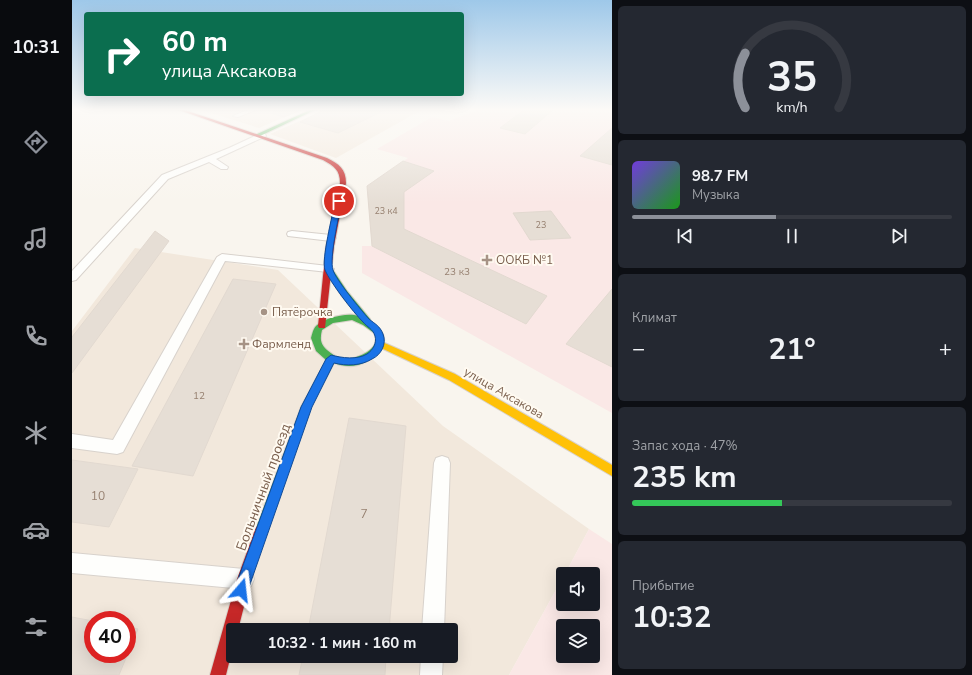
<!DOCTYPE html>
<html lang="ru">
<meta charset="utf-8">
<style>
:root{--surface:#171b24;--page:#242831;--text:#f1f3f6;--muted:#9ea1a6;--line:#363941;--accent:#8c9099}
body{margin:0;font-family:"Nunito Sans",sans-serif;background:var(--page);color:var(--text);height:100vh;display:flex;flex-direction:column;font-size:15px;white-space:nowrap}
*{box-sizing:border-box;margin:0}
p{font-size:13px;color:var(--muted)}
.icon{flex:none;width:22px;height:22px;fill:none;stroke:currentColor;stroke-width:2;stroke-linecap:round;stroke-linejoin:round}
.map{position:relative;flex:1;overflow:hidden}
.details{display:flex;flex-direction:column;gap:6px;padding:6px;background:#0d0f14;width:360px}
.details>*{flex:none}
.banner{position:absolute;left:12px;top:12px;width:380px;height:84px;border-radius:4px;box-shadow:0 4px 16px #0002;background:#0b6e4f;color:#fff;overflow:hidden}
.fabs{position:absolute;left:484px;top:567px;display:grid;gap:8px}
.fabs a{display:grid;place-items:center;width:44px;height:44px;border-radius:4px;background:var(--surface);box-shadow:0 4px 16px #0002;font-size:20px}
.speed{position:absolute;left:12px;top:611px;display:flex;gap:8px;font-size:20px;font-weight:700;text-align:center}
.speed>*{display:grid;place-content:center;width:52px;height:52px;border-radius:50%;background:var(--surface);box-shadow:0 4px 16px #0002;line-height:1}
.speed .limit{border:6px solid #d22;background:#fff;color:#111}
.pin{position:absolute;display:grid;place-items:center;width:34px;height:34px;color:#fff;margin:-17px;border:2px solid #fff;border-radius:50%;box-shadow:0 1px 4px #0007}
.me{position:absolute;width:44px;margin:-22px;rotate:17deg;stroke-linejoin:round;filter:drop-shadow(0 0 3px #0008)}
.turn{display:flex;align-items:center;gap:14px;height:84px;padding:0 12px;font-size:18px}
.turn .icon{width:52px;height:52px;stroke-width:2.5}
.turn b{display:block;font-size:28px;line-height:34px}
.big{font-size:30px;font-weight:700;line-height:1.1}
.details .widget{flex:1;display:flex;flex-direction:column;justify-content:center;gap:6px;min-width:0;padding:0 14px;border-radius:6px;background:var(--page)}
.details .dial{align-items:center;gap:0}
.dial svg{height:104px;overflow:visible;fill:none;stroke:var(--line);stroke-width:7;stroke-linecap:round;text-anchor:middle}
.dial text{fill:var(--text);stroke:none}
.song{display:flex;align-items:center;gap:12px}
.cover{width:48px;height:48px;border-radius:6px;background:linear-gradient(135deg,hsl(260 70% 55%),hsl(120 70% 35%))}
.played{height:4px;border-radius:2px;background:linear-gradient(90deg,var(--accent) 45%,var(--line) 45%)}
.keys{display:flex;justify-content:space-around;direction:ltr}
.heat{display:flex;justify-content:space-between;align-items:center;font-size:22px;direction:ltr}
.charge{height:6px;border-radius:3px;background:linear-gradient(90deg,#34c759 47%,var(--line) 0)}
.trip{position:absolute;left:154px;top:623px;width:232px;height:40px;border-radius:4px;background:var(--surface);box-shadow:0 4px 16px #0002;font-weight:700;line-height:40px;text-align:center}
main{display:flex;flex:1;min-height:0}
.tab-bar{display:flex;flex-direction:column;width:72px;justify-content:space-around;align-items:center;background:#090b0e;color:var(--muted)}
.tab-bar .icon{width:28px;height:28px}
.tab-bar .selected{color:var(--accent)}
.tab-bar b{font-size:18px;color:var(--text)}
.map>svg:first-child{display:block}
.residential{fill:#f2e8dc;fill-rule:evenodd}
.medical{fill:#fae8e6;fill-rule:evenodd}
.building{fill:#e6ded5;stroke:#e2d9d0}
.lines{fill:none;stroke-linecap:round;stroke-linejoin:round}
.lane-casing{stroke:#d8d2cc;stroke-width:2}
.fast-casing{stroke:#d9d2ca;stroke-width:2}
.slow-casing{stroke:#d9d2ca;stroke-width:2}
.jam-casing{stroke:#d9d2ca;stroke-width:2}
.lane{fill:#fefefc;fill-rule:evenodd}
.fast{fill:#4caf50;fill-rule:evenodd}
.slow{fill:#ffc107;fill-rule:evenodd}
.jam{fill:#c62828;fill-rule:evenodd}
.route{fill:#1a73e8;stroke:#114b97}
.poi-dot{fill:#a69385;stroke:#fffaf1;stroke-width:1.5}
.labels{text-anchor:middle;stroke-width:4;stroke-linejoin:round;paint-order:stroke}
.far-number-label{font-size:9px;fill:#968070}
.number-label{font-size:10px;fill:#968070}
.poi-label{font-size:12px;fill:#795e4c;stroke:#fffaf1;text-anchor:start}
.street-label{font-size:12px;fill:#795e4c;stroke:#fffaf1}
.near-number-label{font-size:12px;fill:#968070}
.near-street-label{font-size:14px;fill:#795e4c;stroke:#fffaf1}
</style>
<main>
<nav class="tab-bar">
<b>10:31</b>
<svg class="icon selected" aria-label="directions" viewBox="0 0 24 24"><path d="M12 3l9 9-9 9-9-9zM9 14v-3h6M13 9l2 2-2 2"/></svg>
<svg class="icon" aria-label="music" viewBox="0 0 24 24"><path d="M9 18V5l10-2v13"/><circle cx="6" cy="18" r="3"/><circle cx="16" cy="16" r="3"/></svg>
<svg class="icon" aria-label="phone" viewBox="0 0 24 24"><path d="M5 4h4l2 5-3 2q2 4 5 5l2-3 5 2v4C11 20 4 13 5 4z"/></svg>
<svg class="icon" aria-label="climate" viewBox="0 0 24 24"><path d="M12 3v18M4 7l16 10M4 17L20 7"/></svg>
<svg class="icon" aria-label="car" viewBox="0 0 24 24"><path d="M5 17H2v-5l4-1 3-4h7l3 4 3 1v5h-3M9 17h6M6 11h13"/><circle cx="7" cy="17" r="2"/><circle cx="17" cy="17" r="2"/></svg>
<svg class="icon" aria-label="filters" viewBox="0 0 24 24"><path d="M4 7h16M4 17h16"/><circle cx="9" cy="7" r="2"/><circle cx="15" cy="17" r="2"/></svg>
</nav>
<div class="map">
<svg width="540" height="675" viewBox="0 0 540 675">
<rect width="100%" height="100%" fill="#f9f5ee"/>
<path class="residential" d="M 126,109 L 231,109 L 187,128 Z
M 255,109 L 351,109 L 264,158 L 198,134 Z
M 63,248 L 206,270 L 371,426 L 517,529 L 493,574 L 491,574 L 491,577 L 437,675 L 0,675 L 0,331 ZM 21,620 L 55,620 L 55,654 L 21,654 ZM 161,630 L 379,630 L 379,656 L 161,656 Z"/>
<path class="medical" d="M 408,109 L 540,109 L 540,413 L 290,273 L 290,246 L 300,246 L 295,186 L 336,158 L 305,149 L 360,117 L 377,121 Z
M 517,529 L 540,544 L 540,675 L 437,675 L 491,577 L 491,604 L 521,604 L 521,574 L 493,574 ZM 491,626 L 521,626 L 521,656 L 491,656 Z"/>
<path class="building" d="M 202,109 L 231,109 L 212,117 L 201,114 Z
M 249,109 L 315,109 L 266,133 L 228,122 L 248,112 Z
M 453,109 L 482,109 L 453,134 L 428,128 Z
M 540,128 L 540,165 L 508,156 Z
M 331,161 L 362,171 L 332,192 L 332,229 L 475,296 L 454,324 L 300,246 L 295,186 Z
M 479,211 L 499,238 L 458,240 L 441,213 Z
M 83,231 L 97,241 L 0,373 L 0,337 Z
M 161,279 L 204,284 L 121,476 L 60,466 Z
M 540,289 L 540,367 L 494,344 Z
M 277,418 L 334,426 L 317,630 L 236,630 Z
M 0,460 L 66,469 L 37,527 L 0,522 Z
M 0,617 L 21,621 L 21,654 L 55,654 L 55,627 L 66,629 L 47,675 L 0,675 Z
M 231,656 L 314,656 L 313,675 L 227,675 Z"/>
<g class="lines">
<g class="lane-casing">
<path id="lane" d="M 178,109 L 186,109 L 166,117 L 161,116 Z
M 187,134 L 193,134 L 194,136 L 144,159 L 156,167 L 155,169 L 149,169 L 137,162 L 96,179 L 4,280 L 0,281 L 0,271 L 90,175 L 157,148 Z
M 220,231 L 259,235 L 264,238 L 259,241 L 216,236 L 215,234 L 216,232 Z
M 150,254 L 256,266 L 262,269 L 256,272 L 153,261 L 51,452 L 45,454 L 0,448 L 0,434 L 41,440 L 145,257 Z
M 370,456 L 376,458 L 378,463 L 372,630 L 350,630 L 362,463 L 364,458 Z
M 0,553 L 172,569 L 179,572 L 182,579 L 179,586 L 172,589 L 0,573 Z
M 349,656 L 371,656 L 370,675 L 348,675 Z"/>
</g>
<g class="fast-casing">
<path id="fast" d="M 240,109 L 245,109 L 188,136 L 183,135 Z
M 253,267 L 259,267 L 275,291 L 298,319 C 300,326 311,328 312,338 C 314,350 297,362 286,365 C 278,367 269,366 262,363 L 239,407 L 195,531 L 194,535 L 189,537 L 184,535 L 183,531 L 229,407 L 254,360 L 244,351 L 239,338 C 240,335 241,329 244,326 C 251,318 276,312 286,316 L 269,295 L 252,269 ZM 280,320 L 291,325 L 302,333 C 311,349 284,360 271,359 C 265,358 260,354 255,350 C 248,344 248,338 250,330 L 261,323 Z"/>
</g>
<g class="slow-casing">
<path id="slow" d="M 308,341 L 383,374 L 540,465 L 540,476 L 377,380 L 305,346 L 303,344 L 305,342 Z"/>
</g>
<g class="jam-casing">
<path id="jam" d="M 104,109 L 110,109 L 255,158 C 267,164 274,169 274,183 L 262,246 L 253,328 L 247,328 L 246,326 L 254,246 L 268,183 C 268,170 262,166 251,160 Z
M 189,525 L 194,527 L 195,531 L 179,579 L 166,630 L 161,630 L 161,647 L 154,675 L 138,675 L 165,579 L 184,527 Z"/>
</g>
<use href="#lane" class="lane"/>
<use href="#fast" class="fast"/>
<use href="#slow" class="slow"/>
<use href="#jam" class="jam"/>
</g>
<linearGradient id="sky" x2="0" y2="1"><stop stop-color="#9ec8e9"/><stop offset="0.54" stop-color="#fcfaf7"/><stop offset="1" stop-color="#fcfaf7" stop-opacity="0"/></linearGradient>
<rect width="540" height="203" fill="url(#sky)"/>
<path class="route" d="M 267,199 L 270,201 C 267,215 257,259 261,270 C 264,280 289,310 297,319 C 303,324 308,326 311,334 C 315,344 309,355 300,359 C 289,366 274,366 262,363 L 240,407 L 176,590 L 174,595 L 169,597 L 164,595 L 162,590 L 229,407 L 254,359 L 259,355 C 270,358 285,360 295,354 C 301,350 305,343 303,336 C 301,329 295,327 291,322 C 281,312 258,282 253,270 C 249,260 261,214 263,201 Z"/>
<g class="poi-dot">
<path d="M413 254h4v4h4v4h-4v4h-4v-4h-4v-4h4z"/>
<circle cx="192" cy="312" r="4"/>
<path d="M170 338h4v4h4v4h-4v4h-4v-4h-4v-4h4z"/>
</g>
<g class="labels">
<g class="far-number-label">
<text x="314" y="214">23 к4</text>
<text x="469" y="228">23</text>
</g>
<g class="number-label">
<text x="385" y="275">23 к3</text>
<text x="127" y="399">12</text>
</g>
<g class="poi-label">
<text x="424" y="264">ООКБ №1</text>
<text x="200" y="316">Пятёрочка</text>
<text x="180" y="348">Фармленд</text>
</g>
<g class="street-label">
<text transform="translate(432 393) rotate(30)" y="4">улица Аксакова</text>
</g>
<g class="near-number-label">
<text x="26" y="500">10</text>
<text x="292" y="518">7</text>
</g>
<g class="near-street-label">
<text transform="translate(191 487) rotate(-70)" y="5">Больничный проезд</text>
</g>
</g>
</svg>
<div class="fabs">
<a><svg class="icon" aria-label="sound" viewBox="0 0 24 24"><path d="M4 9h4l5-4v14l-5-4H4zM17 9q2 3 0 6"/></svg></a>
<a><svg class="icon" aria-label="layers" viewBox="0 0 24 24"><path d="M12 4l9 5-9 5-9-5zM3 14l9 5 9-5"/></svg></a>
</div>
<div class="speed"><div class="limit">40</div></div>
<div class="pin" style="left:267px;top:201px;background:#d93025"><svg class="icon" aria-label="arrive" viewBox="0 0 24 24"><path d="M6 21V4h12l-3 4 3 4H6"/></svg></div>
<svg class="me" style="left:169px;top:590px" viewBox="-20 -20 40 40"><path d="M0-17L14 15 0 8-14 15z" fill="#1a73e8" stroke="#fff" stroke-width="4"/></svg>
<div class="trip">10:32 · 1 мин · 160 m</div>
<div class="banner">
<div class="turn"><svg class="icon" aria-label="right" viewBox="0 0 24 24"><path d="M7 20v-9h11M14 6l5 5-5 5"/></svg><div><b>60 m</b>улица Аксакова</div></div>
</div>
</div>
<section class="details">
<div class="widget dial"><svg viewBox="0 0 100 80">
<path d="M14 69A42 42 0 1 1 86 69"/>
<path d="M14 69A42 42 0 0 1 14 27" stroke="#8c9099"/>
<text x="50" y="56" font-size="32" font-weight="700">35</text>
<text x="50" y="72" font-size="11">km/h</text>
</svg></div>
<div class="widget">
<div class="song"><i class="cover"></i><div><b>98.7 FM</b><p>Музыка</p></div></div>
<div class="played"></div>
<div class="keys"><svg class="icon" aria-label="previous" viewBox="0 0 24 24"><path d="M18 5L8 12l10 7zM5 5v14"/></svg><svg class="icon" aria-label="pause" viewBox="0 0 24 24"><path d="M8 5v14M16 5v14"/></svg><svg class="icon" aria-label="next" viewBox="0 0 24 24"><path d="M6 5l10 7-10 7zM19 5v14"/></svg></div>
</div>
<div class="widget"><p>Климат</p>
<div class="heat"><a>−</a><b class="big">21°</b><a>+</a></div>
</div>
<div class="widget"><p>Запас хода · 47%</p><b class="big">235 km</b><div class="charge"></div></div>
<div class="widget"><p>Прибытие</p><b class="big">10:32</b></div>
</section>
</main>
